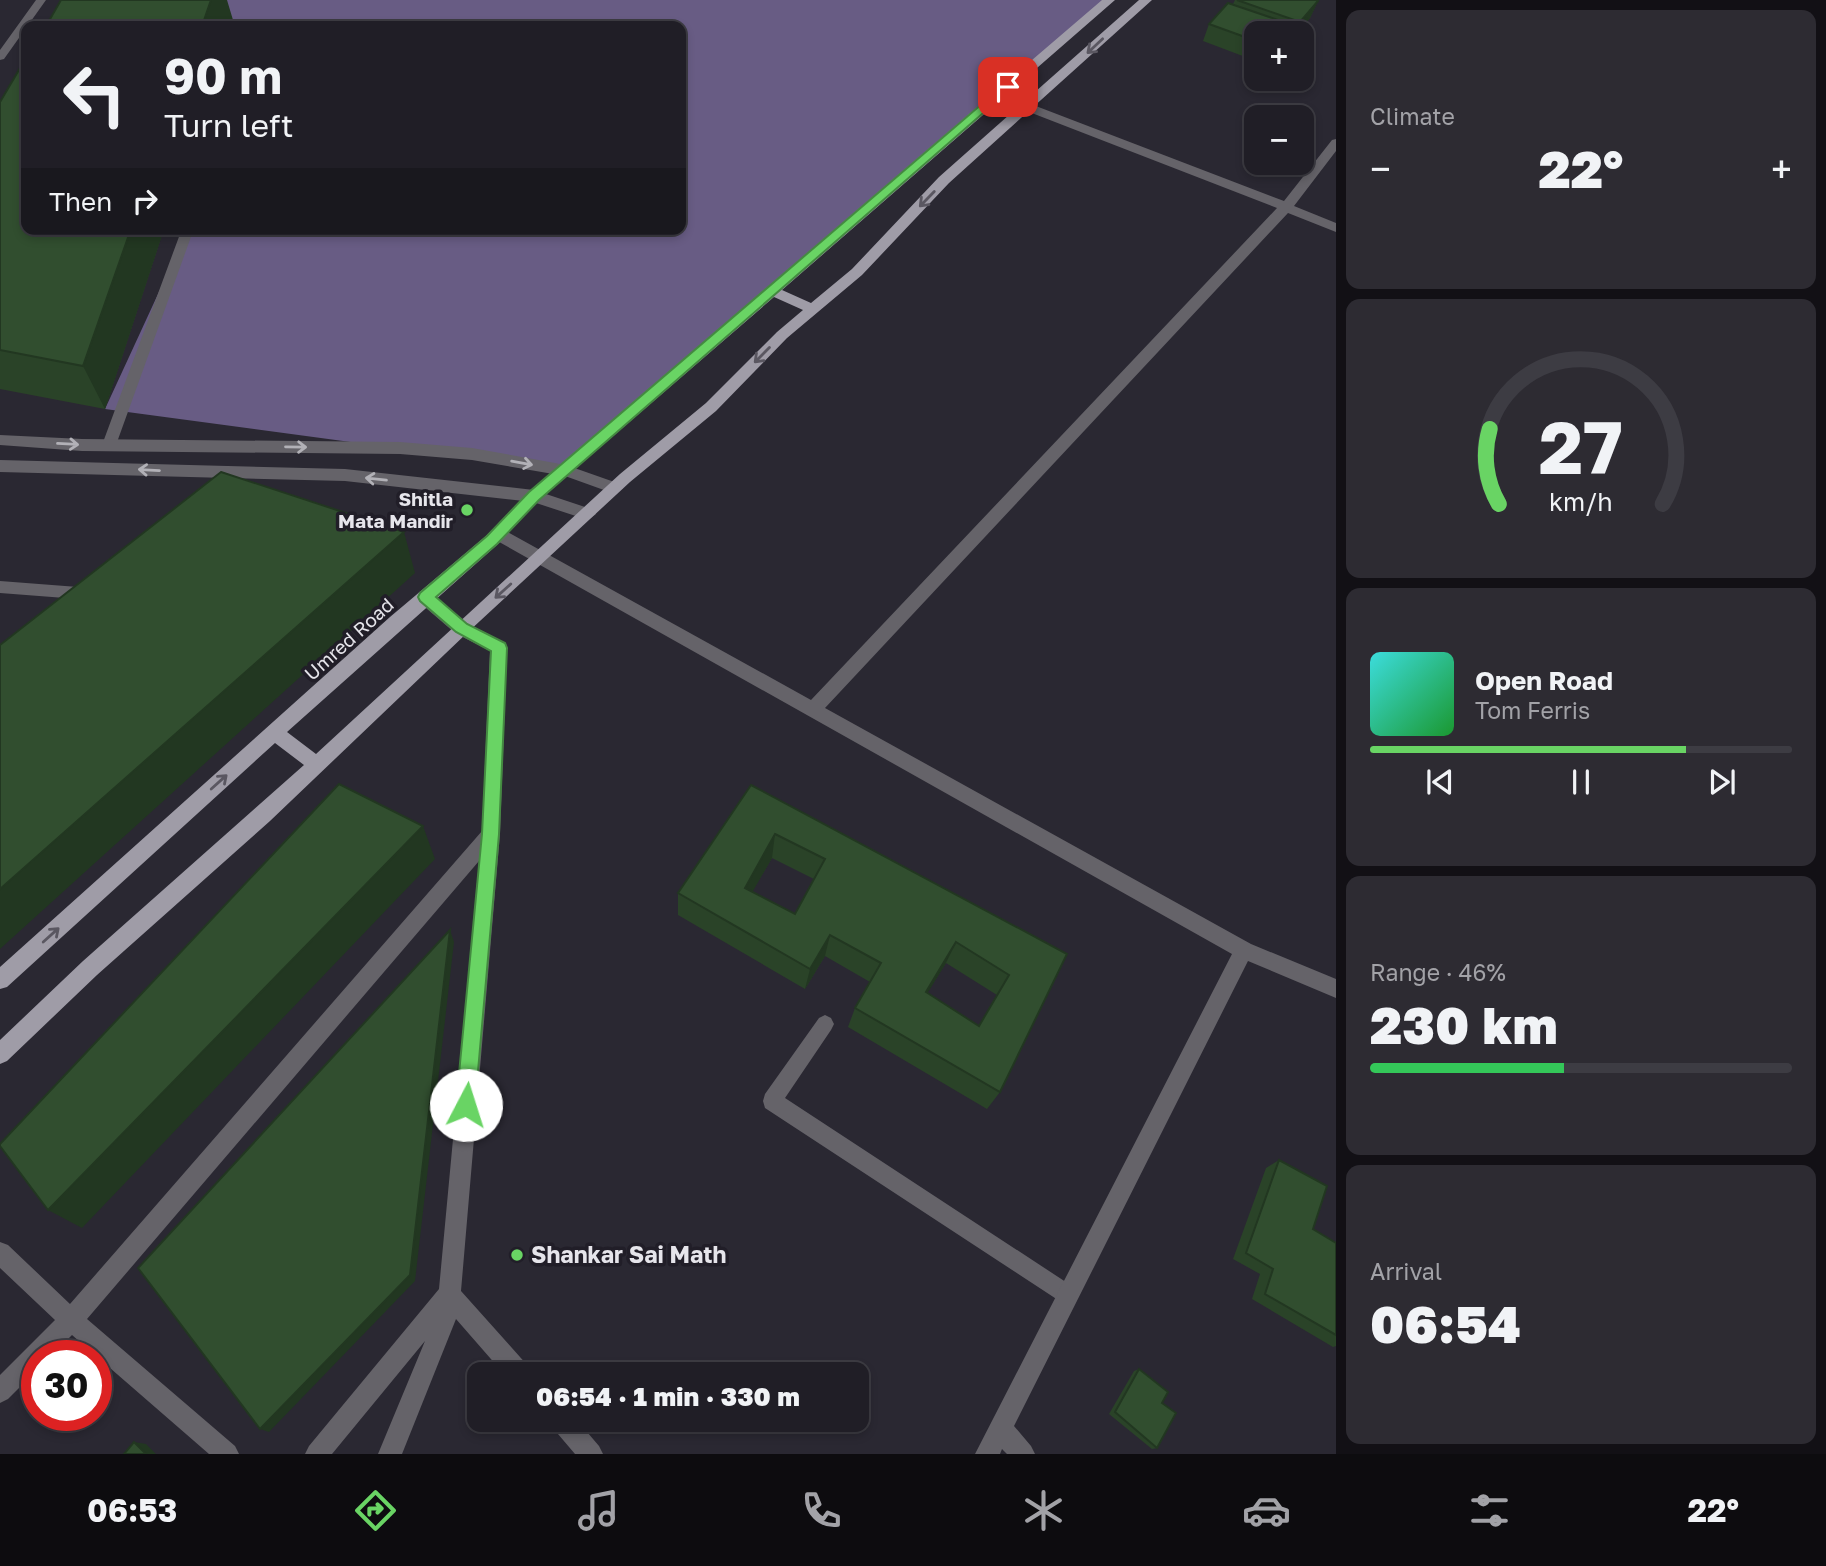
<!DOCTYPE html>
<meta charset="utf-8">
<style>
:root{--surface:#201e26;--page:#2d2b32;--text:#f1f3f6;--muted:#a2a2a7;--line:#3d3c43;--accent:#69d464}
body{margin:0;font-family:"Golos Text",sans-serif;background:var(--page);color:var(--text);height:100vh;display:flex;flex-direction:column;font-size:26px;white-space:nowrap}
*{box-sizing:border-box;margin:0}
p{font-size:23px;color:var(--muted)}
.icon{flex:none;width:38px;height:38px;fill:none;stroke:currentColor;stroke-width:2;stroke-linecap:round;stroke-linejoin:round}
.map{position:relative;flex:1;overflow:hidden}
.drawer{display:flex;flex-direction:column;gap:10px;padding:10px;background:#121015;width:490px}
.drawer>*{flex:none}
.guide{position:absolute;left:21px;top:21px;width:665px;height:214px;border-radius:14px;box-shadow:0 4px 10px #0003,0 0 0 2px var(--line);background:#201e26;color:var(--text);overflow:hidden}
.fabs{position:absolute;left:1244px;top:21px;display:grid;gap:14px}
.fabs a{display:grid;place-items:center;width:70px;height:70px;border-radius:14px;background:var(--surface);box-shadow:0 4px 10px #0003,0 0 0 2px var(--line);font-size:35px}
.speed{position:absolute;left:21px;top:1340px;display:flex;gap:14px;font-size:35px;font-weight:700;text-align:center}
.speed>*{display:grid;place-content:center;width:91px;height:91px;border-radius:50%;background:var(--surface);box-shadow:0 4px 10px #0003,0 0 0 2px var(--line);line-height:1}
.speed .limit{border:10px solid #d22;background:#fff;color:#111}
.pin{position:absolute;display:grid;place-items:center;width:60px;height:60px;color:#fff;margin:-30px;border-radius:14px;box-shadow:0 4px 10px #0006}
.me{position:absolute;width:77px;margin:-38px;rotate:5deg;stroke-linejoin:round;filter:drop-shadow(0 0 5px #0008)}
.turn{display:flex;align-items:center;gap:24px;height:147px;padding:0 28px;font-size:32px}
.turn .icon{width:91px;height:91px;stroke-width:2.5}
.turn b{display:block;font-size:49px;line-height:60px}
.then{display:flex;align-items:center;height:66px;padding:0 28px;background:#0003;gap:14px;font-size:26px}
.big{font-size:52px;font-weight:800;line-height:1.1}
.drawer .widget{flex:1;display:flex;flex-direction:column;justify-content:center;gap:10px;min-width:0;padding:0 24px;border-radius:14px;background:var(--page)}
.drawer .dial{align-items:center;gap:0}
.dial svg{height:182px;overflow:visible;fill:none;stroke:var(--line);stroke-width:7;stroke-linecap:round;text-anchor:middle}
.dial text{fill:var(--text);stroke:none}
.song{display:flex;align-items:center;gap:21px}
.cover{width:84px;height:84px;border-radius:10px;background:linear-gradient(135deg,hsl(180 70% 55%),hsl(130 70% 35%))}
.played{height:7px;border-radius:4px;background:linear-gradient(90deg,var(--accent) 75%,var(--line) 75%)}
.keys{display:flex;justify-content:space-around;direction:ltr}
.heat{display:flex;justify-content:space-between;align-items:center;font-size:38px;direction:ltr}
.charge{height:10px;border-radius:5px;background:linear-gradient(90deg,#34c759 46%,var(--line) 0)}
.trip{position:absolute;left:467px;top:1362px;width:402px;height:70px;border-radius:14px;background:var(--surface);box-shadow:0 4px 10px #0003,0 0 0 2px var(--line);font-weight:800;line-height:70px;text-align:center}
.tab-bar{display:flex;height:112px;justify-content:space-around;align-items:center;background:#0d0c0f;color:var(--muted)}
.tab-bar .icon{width:49px;height:49px}
.tab-bar .current{color:var(--accent)}
.tab-bar b{font-size:32px;color:var(--text)}
main{display:flex;flex:1;min-height:0}
.map>svg:first-child{display:block}
.forest{fill:#685c84}
.lines{fill:none;stroke-linecap:round;stroke-linejoin:round}
.service{fill:#656369;fill-rule:evenodd}
.minor{fill:#656369;fill-rule:evenodd}
.tertiary{fill:#656369;fill-rule:evenodd}
.primary{fill:#9f9ca7;fill-rule:evenodd}
.wall{fill:#2a4328;fill-rule:evenodd}
.shaded-wall{fill:#223721}
.building{fill:#314e2f;stroke:#223721;stroke-width:2;fill-rule:evenodd}
.oneway{stroke:#5a5761}
.oneway2{stroke:#b2b1b7}
.route{fill:#69d464;stroke:#448a41;stroke-width:2}
.poi-dot{fill:#69d464;stroke:#211e28;stroke-width:2.5}
.labels{text-anchor:middle;stroke-width:7;stroke-linejoin:round;paint-order:stroke}
.poi-label{font-size:19px;font-weight:bold;fill:#e6e5eb;stroke:#211e28;text-anchor:end}
.street-label{font-size:19px;fill:#e6e5eb;stroke:#211e28}
.near-poi-label{font-size:23px;font-weight:bold;fill:#e6e5eb;stroke:#211e28;text-anchor:start}
</style>
<main>
<div class="map">
<svg width="1336" height="1454" viewBox="0 0 1336 1454">
<rect width="100%" height="100%" fill="#2a2832"/>
<path class="forest" d="M 107,0 L 1108,0 L 566,471 L 105,409 L 188,229 L 681,229 L 681,26 L 234,26 L 233,20 Z"/>
<g class="lines">
<path class="service" d="M 36,0 L 46,0 L 4,59 L 0,60 L 0,50 Z
M 186,230 L 192,234 L 116,445 L 114,449 L 104,449 L 102,445 L 180,234 Z
M 825,1015 L 831,1018 L 834,1024 L 831,1030 L 785,1098 L 1075,1288 L 1078,1295 L 1075,1302 L 1068,1305 L 1061,1302 L 765,1108 L 763,1101 L 765,1094 L 819,1018 Z"/>
<path class="minor" d="M 1028,103 L 1284,201 L 1332,140 L 1336,139 L 1336,151 L 1294,206 L 1336,223 L 1336,232 L 1288,213 L 825,708 L 1251,944 L 1336,979 L 1336,998 L 1248,961 L 1014,1426 L 1031,1446 L 1035,1454 L 1007,1454 L 1002,1449 L 1000,1454 L 975,1454 L 1232,954 L 492,538 L 490,534 L 498,528 L 504,530 L 811,700 L 1277,208 L 1024,110 L 1024,104 Z
M 0,581 L 91,588 L 97,589 L 99,594 L 97,599 L 91,600 L 0,593 Z
M 425,590 L 467,623 L 505,643 L 507,648 L 500,834 L 461,1291 L 528,1366 L 531,1374 L 504,1374 L 456,1319 L 402,1454 L 378,1454 L 425,1341 L 332,1454 L 305,1454 L 309,1446 L 439,1289 L 479,861 L 87,1319 L 235,1446 L 239,1454 L 209,1454 L 72,1335 L 51,1356 L 37,1356 L 37,1370 L 8,1399 L 0,1403 L 0,1375 L 55,1320 L 0,1268 L 0,1242 L 8,1245 L 70,1304 L 482,831 L 490,651 L 455,633 L 419,602 L 417,597 L 419,592 Z
M 548,1419 L 576,1419 L 599,1446 L 603,1454 L 575,1454 L 552,1427 Z"/>
<path class="tertiary" d="M 0,435 L 82,439 L 400,442 L 472,448 L 566,465 L 620,484 L 623,488 L 615,494 L 565,476 L 472,460 L 400,454 L 82,451 L 0,445 Z
M 0,460 L 345,469 L 534,490 L 594,510 L 596,514 L 588,520 L 533,502 L 345,481 L 0,472 Z"/>
<path class="primary" d="M 1102,0 L 1115,0 L 782,290 L 811,303 L 852,269 L 939,177 L 1139,0 L 1152,0 L 949,183 L 862,275 L 787,338 L 716,411 L 630,482 L 467,633 L 270,821 L 97,975 L 7,1061 L 0,1064 L 0,1040 L 83,961 L 304,765 L 275,743 L 7,987 L 0,989 L 0,967 L 390,617 L 486,536 L 529,492 ZM 774,297 L 803,310 L 777,332 L 706,403 L 620,474 L 316,754 L 287,732 L 498,544 L 539,500 Z"/>
</g>
<path class="wall" d="M 1235,0 L 1316,0 L 1318,1 L 1310,18 L 1297,33 L 1256,33 L 1256,61 L 1203,41 L 1209,24 L 1233,4 Z
M 0,102 L 26,229 L 164,229 L 105,409 L 0,389 Z
M 751,785 L 1067,954 L 1000,1092 L 987,1109 L 848,1027 L 855,1008 L 870,982 L 825,956 L 805,989 L 678,915 L 678,893 ZM 772,858 L 814,879 L 795,914 L 752,892 ZM 946,963 L 997,995 L 979,1026 L 927,993 Z
M 1279,1160 L 1313,1229 L 1336,1243 L 1336,1346 L 1333,1347 L 1252,1299 L 1260,1274 L 1233,1259 L 1266,1168 Z
M 1139,1369 L 1162,1403 L 1157,1448 L 1152,1449 L 1109,1414 L 1134,1371 Z"/>
<path class="shaded-wall" d="M 211,0 L 227,0 L 233,20 L 231,26 L 202,26 Z
M 1318,1 L 1310,18 L 1297,33 L 1295,33 L 1300,22 Z
M 131,229 L 164,229 L 105,409 L 83,366 Z
M 404,532 L 415,573 L 0,949 L 0,889 Z
M 423,826 L 435,859 L 82,1228 L 48,1210 Z
M 775,834 L 772,858 L 742,910 L 745,888 Z
M 450,930 L 454,942 L 415,1281 L 269,1432 L 260,1429 Z
M 830,935 L 825,956 L 805,989 L 810,969 Z
M 956,942 L 946,963 L 916,1012 L 926,992 Z
M 134,1442 L 146,1444 L 156,1454 L 146,1454 Z"/>
<path class="building" d="M 61,0 L 211,0 L 202,26 L 46,26 Z
M 1237,0 L 1316,0 L 1318,1 L 1300,22 Z
M 1228,3 L 1293,25 L 1287,33 L 1256,33 L 1256,41 L 1209,24 Z
M 26,58 L 26,229 L 131,229 L 83,366 L 0,350 L 0,102 Z
M 221,472 L 404,532 L 0,889 L 0,645 Z
M 339,784 L 423,826 L 48,1210 L 0,1146 L 0,1144 Z
M 751,785 L 1067,954 L 1000,1092 L 855,1008 L 881,963 L 830,935 L 810,969 L 678,893 ZM 775,834 L 825,859 L 795,914 L 745,888 ZM 956,942 L 1009,975 L 979,1026 L 926,992 Z
M 450,930 L 410,1275 L 260,1429 L 138,1268 Z
M 1279,1160 L 1327,1186 L 1313,1229 L 1336,1243 L 1336,1335 L 1265,1294 L 1273,1269 L 1246,1253 Z
M 1139,1369 L 1168,1392 L 1162,1403 L 1176,1413 L 1157,1448 L 1115,1412 Z
M 134,1442 L 146,1454 L 124,1454 Z"/>
<defs><path id="oneway-shaft" d="M-6 0H5M1.5-3L5.5 0L1.5 3" fill="none" stroke-width="1.6" stroke-linecap="round" stroke-linejoin="round" transform="scale(1.75)"/></defs>
<g class="oneway">
<use href="#oneway-shaft" transform="translate(1095 46) rotate(137)"/>
<use href="#oneway-shaft" transform="translate(927 199) rotate(134)"/>
<use href="#oneway-shaft" transform="translate(762 355) rotate(135)"/>
<use href="#oneway-shaft" transform="translate(503 591) rotate(138)"/>
<use href="#oneway-shaft" transform="translate(219 782) rotate(-42)"/>
<use href="#oneway-shaft" transform="translate(51 935) rotate(-42)"/>
</g>
<g class="oneway2">
<use href="#oneway-shaft" transform="translate(68 444) rotate(3)"/>
<use href="#oneway-shaft" transform="translate(296 447) rotate(1)"/>
<use href="#oneway-shaft" transform="translate(522 463) rotate(10)"/>
<use href="#oneway-shaft" transform="translate(149 470) rotate(-177)"/>
<use href="#oneway-shaft" transform="translate(376 479) rotate(-174)"/>
</g>
<path class="route" d="M 1004,85 L 1013,87 L 539,500 L 497,544 L 436,597 L 467,624 L 505,643 L 507,648 L 499,834 L 475,1105 L 473,1111 L 466,1114 L 459,1111 L 456,1105 L 482,834 L 491,651 L 456,632 L 420,601 L 418,597 L 420,593 L 487,536 L 529,492 Z"/>
<g class="poi-dot">
<circle cx="467" cy="510" r="7"/>
<circle cx="517" cy="1255" r="7"/>
</g>
<g class="labels">
<g class="poi-label">
<text x="453" y="506">Shitla<tspan x="453" dy="22">Mata Mandir</tspan></text>
</g>
<g class="street-label">
<text transform="translate(349 639) rotate(-42)" y="7">Umred Road</text>
</g>
<g class="near-poi-label">
<text x="531" y="1263">Shankar Sai Math</text>
</g>
</g>
</svg>
<div class="fabs">
<a>+</a>
<a>−</a>
</div>
<div class="speed"><div class="limit">30</div></div>
<div class="pin" style="left:1008px;top:87px;background:#d93025"><svg class="icon" aria-label="arrive" viewBox="0 0 24 24"><path d="M6 21V4h12l-3 4 3 4H6"/></svg></div>
<svg class="me" style="left:466px;top:1105px" viewBox="-20 -20 40 40"><circle r="19" fill="#fff"/><path d="M0-13L10 11 0 6-10 11z" fill="#69d464"/></svg>
<div class="trip">06:54 · 1 min · 330 m</div>
<div class="guide">
<div class="turn"><svg class="icon" aria-label="left" viewBox="0 0 24 24"><path d="M17 20v-9H6M10 6l-5 5 5 5"/></svg><div><b>90 m</b>Turn left</div></div>
<div class="then">Then<svg class="icon" aria-label="right" viewBox="0 0 24 24"><path d="M7 20v-9h11M14 6l5 5-5 5"/></svg></div>
</div>
</div>
<section class="drawer">
<div class="widget"><p>Climate</p>
<div class="heat"><a>−</a><b class="big">22°</b><a>+</a></div>
</div>
<div class="widget dial"><svg viewBox="0 0 100 80">
<path d="M14 69A42 42 0 1 1 86 69"/>
<path d="M14 69A42 42 0 0 1 10 36" stroke="#69d464"/>
<text x="50" y="56" font-size="32" font-weight="700">27</text>
<text x="50" y="72" font-size="11">km/h</text>
</svg></div>
<div class="widget">
<div class="song"><i class="cover"></i><div><b>Open Road</b><p>Tom Ferris</p></div></div>
<div class="played"></div>
<div class="keys"><svg class="icon" aria-label="previous" viewBox="0 0 24 24"><path d="M18 5L8 12l10 7zM5 5v14"/></svg><svg class="icon" aria-label="pause" viewBox="0 0 24 24"><path d="M8 5v14M16 5v14"/></svg><svg class="icon" aria-label="next" viewBox="0 0 24 24"><path d="M6 5l10 7-10 7zM19 5v14"/></svg></div>
</div>
<div class="widget"><p>Range · 46%</p><b class="big">230 km</b><div class="charge"></div></div>
<div class="widget"><p>Arrival</p><b class="big">06:54</b></div>
</section>
</main>
<nav class="tab-bar">
<b>06:53</b>
<svg class="icon current" aria-label="directions" viewBox="0 0 24 24"><path d="M12 3l9 9-9 9-9-9zM9 14v-3h6M13 9l2 2-2 2"/></svg>
<svg class="icon" aria-label="music" viewBox="0 0 24 24"><path d="M9 18V5l10-2v13"/><circle cx="6" cy="18" r="3"/><circle cx="16" cy="16" r="3"/></svg>
<svg class="icon" aria-label="phone" viewBox="0 0 24 24"><path d="M5 4h4l2 5-3 2q2 4 5 5l2-3 5 2v4C11 20 4 13 5 4z"/></svg>
<svg class="icon" aria-label="climate" viewBox="0 0 24 24"><path d="M12 3v18M4 7l16 10M4 17L20 7"/></svg>
<svg class="icon" aria-label="car" viewBox="0 0 24 24"><path d="M5 17H2v-5l4-1 3-4h7l3 4 3 1v5h-3M9 17h6M6 11h13"/><circle cx="7" cy="17" r="2"/><circle cx="17" cy="17" r="2"/></svg>
<svg class="icon" aria-label="filters" viewBox="0 0 24 24"><path d="M4 7h16M4 17h16"/><circle cx="9" cy="7" r="2"/><circle cx="15" cy="17" r="2"/></svg>
<b>22°</b>
</nav>
